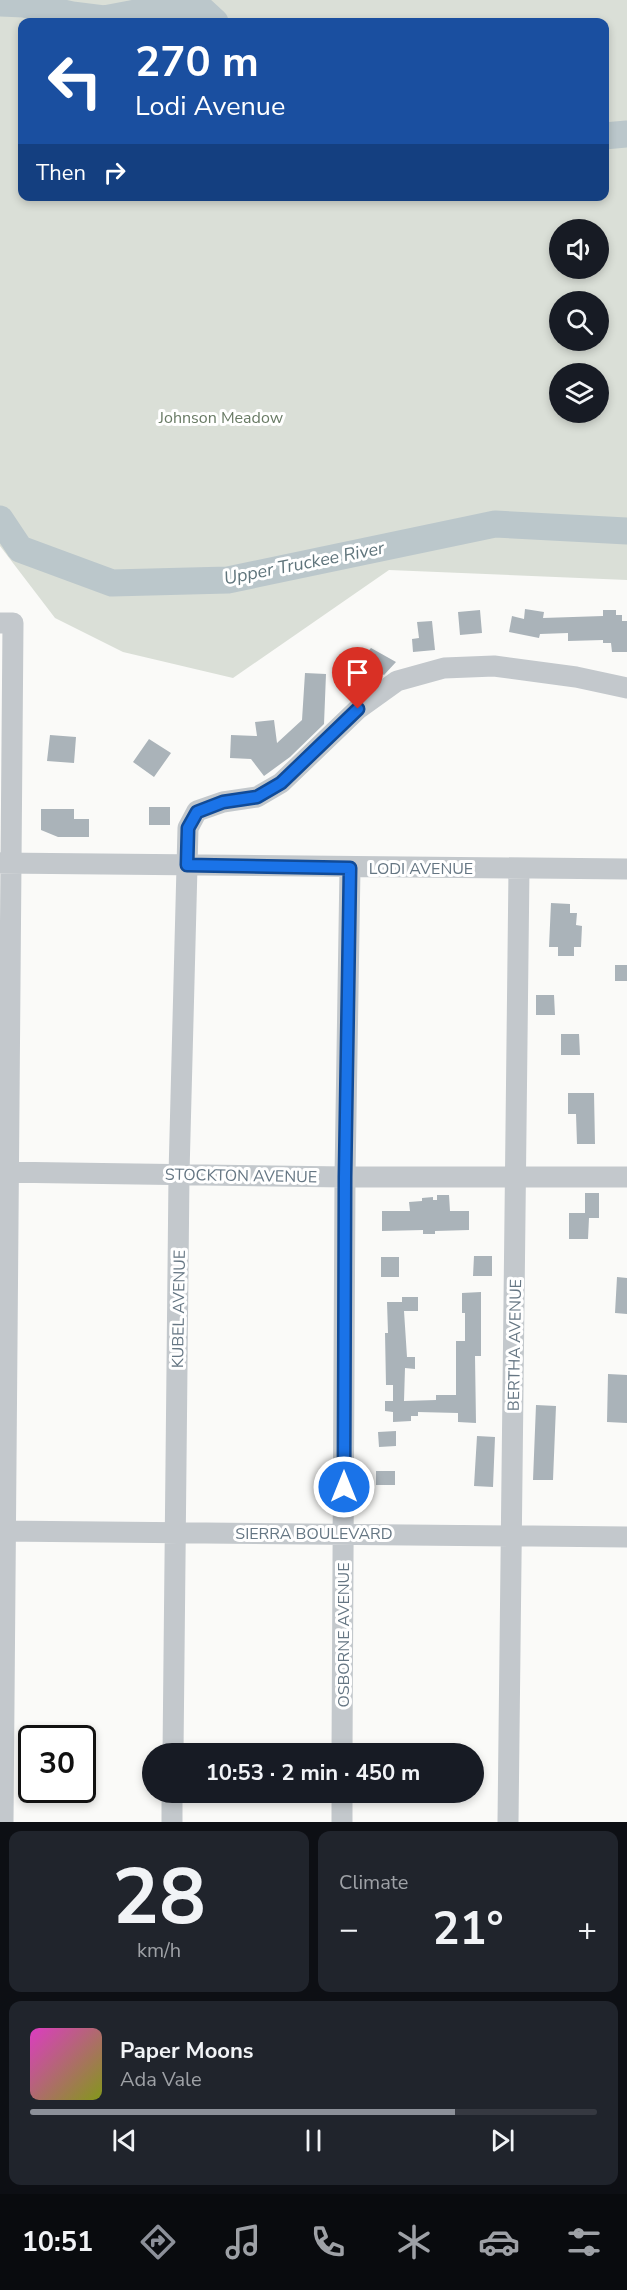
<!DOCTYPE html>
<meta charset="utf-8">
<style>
:root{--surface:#171b24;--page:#20242c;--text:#f1f3f6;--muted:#9ea1a6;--line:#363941;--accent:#8c9099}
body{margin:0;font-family:"Nunito Sans",sans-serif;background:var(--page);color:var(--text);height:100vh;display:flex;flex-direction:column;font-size:22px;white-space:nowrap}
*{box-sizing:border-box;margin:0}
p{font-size:20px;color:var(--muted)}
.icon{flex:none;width:33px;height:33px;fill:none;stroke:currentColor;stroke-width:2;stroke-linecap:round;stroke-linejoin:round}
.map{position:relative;height:1822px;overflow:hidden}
.details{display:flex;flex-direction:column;gap:9px;padding:9px;background:#0d0f14;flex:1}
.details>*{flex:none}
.guide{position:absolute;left:18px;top:18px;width:591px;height:183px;border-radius:12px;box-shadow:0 3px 9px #0003;background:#1a4fa0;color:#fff;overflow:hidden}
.tools{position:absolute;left:549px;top:219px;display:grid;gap:12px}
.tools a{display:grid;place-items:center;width:60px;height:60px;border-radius:50%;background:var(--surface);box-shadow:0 3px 9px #0003;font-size:30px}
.speed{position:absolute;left:18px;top:1725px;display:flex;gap:12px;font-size:30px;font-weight:700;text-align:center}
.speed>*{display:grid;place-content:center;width:78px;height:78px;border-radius:50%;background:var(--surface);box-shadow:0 3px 9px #0003;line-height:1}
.speed .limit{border:3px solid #111;border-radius:9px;background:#fff;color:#111}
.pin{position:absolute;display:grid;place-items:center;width:51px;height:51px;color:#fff;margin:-62px -26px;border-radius:50% 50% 50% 0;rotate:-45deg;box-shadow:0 0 6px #0007}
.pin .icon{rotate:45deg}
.me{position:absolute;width:66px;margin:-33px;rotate:0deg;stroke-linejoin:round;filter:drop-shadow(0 0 4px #0008)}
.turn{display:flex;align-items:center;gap:21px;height:126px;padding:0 18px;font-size:27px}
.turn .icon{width:78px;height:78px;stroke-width:2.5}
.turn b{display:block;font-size:42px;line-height:51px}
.then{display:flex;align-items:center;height:57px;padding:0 18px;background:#0003;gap:12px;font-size:22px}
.big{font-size:45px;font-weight:700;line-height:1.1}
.details .widget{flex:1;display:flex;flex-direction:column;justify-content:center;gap:9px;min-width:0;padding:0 21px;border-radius:12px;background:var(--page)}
.details .dial{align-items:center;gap:0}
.dial b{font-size:78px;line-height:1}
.song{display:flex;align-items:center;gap:18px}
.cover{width:72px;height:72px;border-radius:9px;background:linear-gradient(135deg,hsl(310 70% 55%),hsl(70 70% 35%))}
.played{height:6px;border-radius:3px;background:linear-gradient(90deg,var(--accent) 75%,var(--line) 75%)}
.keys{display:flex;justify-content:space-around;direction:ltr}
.heat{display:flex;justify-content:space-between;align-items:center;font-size:33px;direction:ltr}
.details .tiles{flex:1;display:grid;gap:9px;grid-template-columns:1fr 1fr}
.widget:last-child{grid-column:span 2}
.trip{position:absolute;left:142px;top:1743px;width:342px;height:60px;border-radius:30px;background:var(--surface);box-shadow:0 3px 9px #0003;font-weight:700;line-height:60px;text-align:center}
.dock{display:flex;height:96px;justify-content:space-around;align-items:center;background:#090b0e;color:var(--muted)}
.dock .icon{width:42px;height:42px}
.dock .current{color:var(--accent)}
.dock b{font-size:27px;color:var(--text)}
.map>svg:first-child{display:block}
.green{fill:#dadfd7;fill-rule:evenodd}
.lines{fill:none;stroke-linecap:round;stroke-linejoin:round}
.river{stroke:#bbc7cb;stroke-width:27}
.building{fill:#aab3b9}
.minor{stroke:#c3c8cc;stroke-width:21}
.route-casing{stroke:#114b97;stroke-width:15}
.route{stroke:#1a73e8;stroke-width:10}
.labels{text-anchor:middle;stroke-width:6;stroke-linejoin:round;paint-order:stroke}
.park-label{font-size:16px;fill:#687a64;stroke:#fff}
.street-label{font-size:16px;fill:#657683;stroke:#fff}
.water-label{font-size:18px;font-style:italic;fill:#60757c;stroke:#fff}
</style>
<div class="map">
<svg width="627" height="1822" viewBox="0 0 627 1822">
<rect width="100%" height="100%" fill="#fafaf8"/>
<path class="green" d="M 0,0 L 627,0 L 627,580 L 389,570 L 233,678 L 123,652 L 55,618 L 0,546 ZM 22,22 L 604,22 L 604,196 L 22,196 ZM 560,230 L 598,230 L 598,268 L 560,268 ZM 560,302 L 598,302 L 598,340 L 560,340 ZM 560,374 L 598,374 L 598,412 L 560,412 Z"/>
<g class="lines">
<path class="river" d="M 0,3 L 24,4 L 72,15 L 104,19 L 141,12 L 202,10 L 215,22
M 604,136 L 627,134
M 0,519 L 20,549 L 112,583 L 228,580 L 495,524 L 627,531"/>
</g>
<path class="building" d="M 525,609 L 544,612 L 543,618 L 603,616 L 603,610 L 616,610 L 616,615 L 622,615 L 622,621 L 627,621 L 627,652 L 612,652 L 611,643 L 603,643 L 603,640 L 568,641 L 568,633 L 540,634 L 539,638 L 509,632 L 512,616 L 524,619 Z
M 480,610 L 482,633 L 460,635 L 458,612 Z
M 432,621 L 435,650 L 413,652 L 412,639 L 419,638 L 417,622 Z
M 371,648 L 396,662 L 384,675 L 375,670 L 351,685 L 344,676 Z
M 305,673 L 326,674 L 324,724 L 290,757 L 264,776 L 251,759 L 230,758 L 231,735 L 257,736 L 255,722 L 274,720 L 277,743 L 302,720 Z
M 50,735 L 76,737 L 74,763 L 47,761 Z
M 149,739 L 171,753 L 154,777 L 133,762 Z
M 149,807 L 170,807 L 170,825 L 149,825 Z
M 41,809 L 74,809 L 74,819 L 89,819 L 89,837 L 58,837 L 41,830 Z
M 551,903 L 570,904 L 570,913 L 577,913 L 576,925 L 582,926 L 581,947 L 574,947 L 574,956 L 558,956 L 558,947 L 549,947 Z
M 615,965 L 627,965 L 627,981 L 615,981 Z
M 536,995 L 554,995 L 555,1015 L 536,1015 Z
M 561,1034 L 579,1034 L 580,1055 L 561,1055 Z
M 568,1093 L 594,1093 L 595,1144 L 577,1144 L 576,1114 L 568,1114 Z
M 585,1193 L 599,1193 L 599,1218 L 589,1218 L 588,1239 L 569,1239 L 569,1213 L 585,1213 Z
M 437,1195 L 449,1195 L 450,1211 L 469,1211 L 469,1230 L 435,1231 L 435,1234 L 423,1234 L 423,1230 L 382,1231 L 382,1211 L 410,1211 L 409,1202 L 422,1201 L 422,1198 L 433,1197 L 433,1200 L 437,1200 Z
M 474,1256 L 492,1256 L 492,1276 L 473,1276 Z
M 381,1257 L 399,1257 L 399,1277 L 381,1277 Z
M 617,1277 L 627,1278 L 627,1314 L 615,1313 Z
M 481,1292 L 481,1356 L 475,1356 L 476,1423 L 458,1422 L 458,1413 L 418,1412 L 418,1416 L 411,1416 L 411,1421 L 393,1422 L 393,1412 L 385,1411 L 385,1401 L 393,1401 L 393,1385 L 386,1385 L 385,1333 L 388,1333 L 387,1302 L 402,1302 L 402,1297 L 418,1297 L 418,1311 L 404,1311 L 407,1357 L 415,1357 L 415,1369 L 405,1368 L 404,1401 L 436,1400 L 436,1395 L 456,1395 L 456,1341 L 465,1341 L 465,1313 L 462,1313 L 462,1293 Z
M 608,1374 L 627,1375 L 627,1423 L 607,1422 Z
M 536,1405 L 556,1406 L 553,1480 L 533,1480 Z
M 396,1431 L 396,1446 L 379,1447 L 378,1432 Z
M 477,1436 L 495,1437 L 493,1487 L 474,1486 Z
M 376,1471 L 395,1471 L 395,1485 L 376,1485 Z"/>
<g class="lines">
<path class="minor" d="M 0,623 L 13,623 L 3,1822
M 0,863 L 627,869
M 0,1172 L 345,1177 L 627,1177
M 0,1531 L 627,1537
M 173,1754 L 179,1174 L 188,828 L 197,811 L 223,802 L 257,797 L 281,783 L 358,709 L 397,681 L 444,668 L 494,666 L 576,677 L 627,688
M 342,1754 L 345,1177 L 350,868
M 172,1822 L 172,1792
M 342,1822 L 342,1792
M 508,1822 L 519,868"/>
</g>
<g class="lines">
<g class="route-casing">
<path id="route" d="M 344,1487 L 345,1177 L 350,868 L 187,865 L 188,828 L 197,812 L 223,802 L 257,797 L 281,783 L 358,709"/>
</g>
<use href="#route" class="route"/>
</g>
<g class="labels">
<g class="park-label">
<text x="221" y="423">Johnson Meadow</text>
</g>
<g class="street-label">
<text x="421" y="874">LODI AVENUE</text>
<text transform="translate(241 1175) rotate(1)" y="6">STOCKTON AVENUE</text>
<text transform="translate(178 1309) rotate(-89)" y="6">KUBEL AVENUE</text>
<text transform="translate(514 1345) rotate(-89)" y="6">BERTHA AVENUE</text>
<text x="314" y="1539">SIERRA BOULEVARD</text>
<text transform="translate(343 1635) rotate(-90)" y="6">OSBORNE AVENUE</text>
</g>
<g class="water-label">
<text transform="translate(304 563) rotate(-11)" y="6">Upper Truckee River</text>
</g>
</g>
</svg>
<div class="tools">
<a><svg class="icon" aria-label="sound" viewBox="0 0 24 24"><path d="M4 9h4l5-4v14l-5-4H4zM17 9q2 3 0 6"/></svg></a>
<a><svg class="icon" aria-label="search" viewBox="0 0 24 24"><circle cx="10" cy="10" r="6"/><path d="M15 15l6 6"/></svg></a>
<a><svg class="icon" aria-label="layers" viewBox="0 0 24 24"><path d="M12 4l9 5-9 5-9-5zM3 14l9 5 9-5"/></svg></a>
</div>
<div class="speed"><div class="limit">30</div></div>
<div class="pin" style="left:358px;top:709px;background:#d93025"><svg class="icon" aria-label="arrive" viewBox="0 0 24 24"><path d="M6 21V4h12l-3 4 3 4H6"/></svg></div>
<svg class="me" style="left:344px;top:1487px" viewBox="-20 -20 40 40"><circle r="17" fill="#1a73e8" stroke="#fff" stroke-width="3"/><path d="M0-11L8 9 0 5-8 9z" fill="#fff"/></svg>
<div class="trip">10:53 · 2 min · 450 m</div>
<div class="guide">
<div class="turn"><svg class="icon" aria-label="left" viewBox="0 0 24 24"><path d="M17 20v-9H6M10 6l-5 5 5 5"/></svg><div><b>270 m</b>Lodi Avenue</div></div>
<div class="then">Then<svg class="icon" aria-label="right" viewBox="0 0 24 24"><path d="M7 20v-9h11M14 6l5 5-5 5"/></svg></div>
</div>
</div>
<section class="details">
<div class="tiles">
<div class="widget dial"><b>28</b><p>km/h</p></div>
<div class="widget"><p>Climate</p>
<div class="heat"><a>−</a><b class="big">21°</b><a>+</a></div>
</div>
<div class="widget">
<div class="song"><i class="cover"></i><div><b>Paper Moons</b><p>Ada Vale</p></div></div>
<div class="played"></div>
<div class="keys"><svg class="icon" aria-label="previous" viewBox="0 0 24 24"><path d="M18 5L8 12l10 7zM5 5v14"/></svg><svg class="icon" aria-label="pause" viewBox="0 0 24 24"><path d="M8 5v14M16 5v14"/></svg><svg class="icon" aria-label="next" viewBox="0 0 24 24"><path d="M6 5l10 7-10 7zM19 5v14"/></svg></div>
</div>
</div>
</section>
<nav class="dock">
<b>10:51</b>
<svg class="icon current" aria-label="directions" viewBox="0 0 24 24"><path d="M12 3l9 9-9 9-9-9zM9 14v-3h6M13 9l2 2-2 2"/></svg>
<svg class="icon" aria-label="music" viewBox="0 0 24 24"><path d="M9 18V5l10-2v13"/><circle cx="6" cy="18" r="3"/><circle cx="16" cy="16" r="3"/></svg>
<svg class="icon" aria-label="phone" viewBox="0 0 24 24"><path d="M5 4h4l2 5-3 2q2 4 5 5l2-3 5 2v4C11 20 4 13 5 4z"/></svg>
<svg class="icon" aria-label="climate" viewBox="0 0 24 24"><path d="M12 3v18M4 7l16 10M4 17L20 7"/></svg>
<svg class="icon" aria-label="car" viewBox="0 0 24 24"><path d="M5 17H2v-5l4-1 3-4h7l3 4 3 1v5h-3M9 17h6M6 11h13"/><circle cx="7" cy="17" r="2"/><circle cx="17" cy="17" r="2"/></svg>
<svg class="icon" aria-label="filters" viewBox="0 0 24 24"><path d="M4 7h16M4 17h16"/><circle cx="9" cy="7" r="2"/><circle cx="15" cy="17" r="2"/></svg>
</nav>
